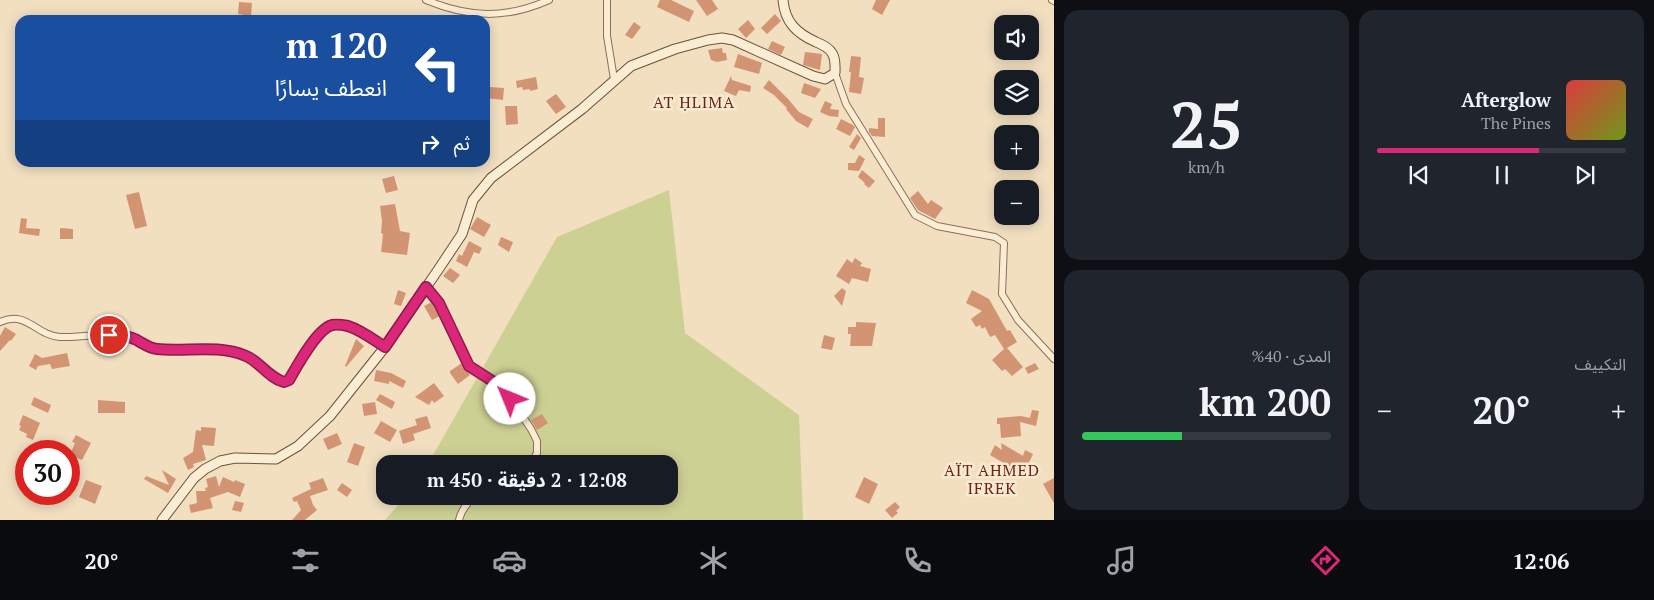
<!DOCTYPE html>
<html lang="ar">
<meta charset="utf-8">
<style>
:root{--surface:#171b24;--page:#20242c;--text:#f1f3f6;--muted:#9ea1a6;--line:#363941;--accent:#db2777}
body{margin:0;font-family:"PT Serif","Noto Sans Arabic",serif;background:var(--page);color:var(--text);direction:rtl;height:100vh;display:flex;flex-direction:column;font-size:19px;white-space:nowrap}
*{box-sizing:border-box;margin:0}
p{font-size:16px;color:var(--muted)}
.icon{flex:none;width:28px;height:28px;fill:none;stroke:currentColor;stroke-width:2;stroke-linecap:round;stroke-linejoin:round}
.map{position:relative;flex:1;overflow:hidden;direction:ltr}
.details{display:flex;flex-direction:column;gap:10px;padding:10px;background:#0d0f14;width:600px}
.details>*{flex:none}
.banner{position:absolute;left:15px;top:15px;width:475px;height:152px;border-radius:15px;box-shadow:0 2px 12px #0003;direction:rtl;background:#1a4fa0;color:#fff;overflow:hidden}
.tools{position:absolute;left:994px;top:15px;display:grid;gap:10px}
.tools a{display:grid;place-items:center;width:45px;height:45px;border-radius:10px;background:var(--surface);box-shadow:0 2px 12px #0003;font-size:25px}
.speed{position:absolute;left:15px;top:440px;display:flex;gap:10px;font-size:25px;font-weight:700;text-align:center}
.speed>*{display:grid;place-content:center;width:65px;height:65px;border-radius:50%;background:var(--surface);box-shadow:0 2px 12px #0003;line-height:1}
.speed .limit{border:8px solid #d22;background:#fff;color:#111}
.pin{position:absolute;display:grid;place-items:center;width:42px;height:42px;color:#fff;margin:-21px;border:2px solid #fff;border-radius:50%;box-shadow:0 1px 5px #0007}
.me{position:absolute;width:55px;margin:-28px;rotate:315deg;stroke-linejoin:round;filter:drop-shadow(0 0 4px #0008)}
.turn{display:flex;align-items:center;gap:18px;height:105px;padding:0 20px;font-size:22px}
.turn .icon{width:65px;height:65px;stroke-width:2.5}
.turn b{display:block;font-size:35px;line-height:42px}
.then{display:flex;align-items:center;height:48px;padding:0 20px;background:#0003;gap:10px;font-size:19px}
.big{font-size:38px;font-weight:700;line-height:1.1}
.details .tile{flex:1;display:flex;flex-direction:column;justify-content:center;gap:8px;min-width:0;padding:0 18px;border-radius:15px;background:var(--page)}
.details .dial{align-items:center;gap:0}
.dial b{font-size:65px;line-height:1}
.song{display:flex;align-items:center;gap:15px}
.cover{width:60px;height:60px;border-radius:8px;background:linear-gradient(135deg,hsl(0 70% 55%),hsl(80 70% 35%))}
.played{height:5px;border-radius:2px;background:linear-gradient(90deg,var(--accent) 65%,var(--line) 65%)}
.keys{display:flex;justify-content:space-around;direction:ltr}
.heat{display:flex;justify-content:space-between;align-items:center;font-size:28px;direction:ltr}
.charge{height:8px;border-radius:4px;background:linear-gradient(90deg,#34c759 40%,var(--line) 0)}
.details .tiles{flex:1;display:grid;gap:10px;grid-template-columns:repeat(2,1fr)}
.trip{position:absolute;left:376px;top:455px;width:302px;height:50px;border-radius:15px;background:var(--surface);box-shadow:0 2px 12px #0003;font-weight:700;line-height:50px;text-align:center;direction:rtl}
.tab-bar{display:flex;height:80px;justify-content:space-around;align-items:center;background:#090b0e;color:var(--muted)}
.tab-bar .icon{width:35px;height:35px}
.tab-bar .selected{color:var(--accent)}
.tab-bar b{font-size:22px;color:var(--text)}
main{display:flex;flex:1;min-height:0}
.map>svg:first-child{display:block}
.green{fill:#cdd093}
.building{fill:#d39473}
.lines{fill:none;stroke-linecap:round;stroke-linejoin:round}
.street-casing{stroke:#8c6f56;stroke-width:8}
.secondary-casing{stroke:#6e503a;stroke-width:11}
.street{stroke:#fbedd4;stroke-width:6}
.secondary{stroke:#fbedd4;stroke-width:9}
.route-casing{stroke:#8e194d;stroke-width:12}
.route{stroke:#db2777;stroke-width:9}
.labels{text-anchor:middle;stroke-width:5;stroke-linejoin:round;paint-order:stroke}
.quarter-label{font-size:16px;letter-spacing:1px;fill:#6b2318;stroke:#f8ead0}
</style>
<main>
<section class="details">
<div class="tiles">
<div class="tile">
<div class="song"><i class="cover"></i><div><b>Afterglow</b><p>The Pines</p></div></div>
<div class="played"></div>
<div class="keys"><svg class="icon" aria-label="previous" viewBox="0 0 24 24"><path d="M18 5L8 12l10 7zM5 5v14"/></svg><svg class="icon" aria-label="pause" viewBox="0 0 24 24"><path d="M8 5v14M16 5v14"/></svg><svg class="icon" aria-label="next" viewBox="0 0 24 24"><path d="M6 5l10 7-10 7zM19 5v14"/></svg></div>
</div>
<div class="tile dial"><b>25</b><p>km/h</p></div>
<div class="tile"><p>التكييف</p>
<div class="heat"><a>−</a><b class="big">20°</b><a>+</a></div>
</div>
<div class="tile"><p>المدى · 40%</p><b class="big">200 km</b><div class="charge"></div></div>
</div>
</section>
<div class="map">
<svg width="1054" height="520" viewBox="0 0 1054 520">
<rect width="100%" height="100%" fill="#f1dfc0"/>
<path class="green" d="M 669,190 L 685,333 L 799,415 L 803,520 L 385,520 L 406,496 L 670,496 L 670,464 L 428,464 L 557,237 Z"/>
<path class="building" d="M 660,0 L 671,0 L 694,11 L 689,22 L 657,7 Z
M 696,0 L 712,0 L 718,9 L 707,16 Z
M 876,0 L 890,0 L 882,15 L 872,9 Z
M 239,2 L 252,3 L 251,16 L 238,14 Z
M 775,14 L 781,21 L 767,34 L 761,28 Z
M 748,20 L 755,29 L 746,38 L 738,29 Z
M 634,22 L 641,27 L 632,39 L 625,35 Z
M 772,41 L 785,47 L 781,55 L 768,49 Z
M 722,48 L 723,53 L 726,53 L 727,60 L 717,62 L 711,60 L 708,50 Z
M 805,52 L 822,54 L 820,70 L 803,65 Z
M 738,54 L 762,63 L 759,74 L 734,67 Z
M 851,56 L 861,57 L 859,77 L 864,78 L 861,94 L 849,92 L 851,72 L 849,72 Z
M 731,76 L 732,80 L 751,86 L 750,92 L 739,90 L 736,96 L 724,91 Z
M 536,77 L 538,89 L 530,91 L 530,89 L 523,90 L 522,87 L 517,88 L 516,81 Z
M 769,80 L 789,100 L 799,112 L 813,119 L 808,128 L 796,121 L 786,109 L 787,108 L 774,95 L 763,88 Z
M 804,83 L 821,89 L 815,98 L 801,93 Z
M 490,87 L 504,88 L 503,100 L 485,98 L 485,91 L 489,92 Z
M 556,94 L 566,107 L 556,114 L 546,101 Z
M 825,101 L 832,104 L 830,109 L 839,110 L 838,117 L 829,116 L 820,112 Z
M 505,106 L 517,106 L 518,124 L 506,125 Z
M 878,118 L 885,118 L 885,137 L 872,136 L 869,132 L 869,128 L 878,129 Z
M 841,119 L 853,125 L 855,127 L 850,136 L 836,129 Z
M 857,134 L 861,138 L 854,150 L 849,147 Z
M 859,155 L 865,159 L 859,171 L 848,170 L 848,163 L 855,163 Z
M 862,170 L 875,181 L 869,188 L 864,184 L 865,183 L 858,177 Z
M 394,176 L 398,190 L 386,193 L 382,179 Z
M 918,191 L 928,204 L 931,200 L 943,208 L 935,219 L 918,210 L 910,198 Z
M 139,192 L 147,226 L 135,229 L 126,195 Z
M 395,204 L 400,231 L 410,233 L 407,255 L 381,252 L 383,234 L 381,233 L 382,221 L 380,206 Z
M 477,217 L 491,225 L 484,237 L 470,229 Z
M 21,218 L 27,219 L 26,228 L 40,229 L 39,236 L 19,233 Z
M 60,228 L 73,229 L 73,239 L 60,239 Z
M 501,237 L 513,242 L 509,252 L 498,245 Z
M 469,241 L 482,248 L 479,254 L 474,252 L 467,267 L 456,261 L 459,254 L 462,256 Z
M 855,258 L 862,263 L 860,266 L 871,269 L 868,282 L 852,278 L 849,284 L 836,276 L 847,259 L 852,263 Z
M 450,268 L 460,275 L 453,283 L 443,276 Z
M 842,288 L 846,291 L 842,306 L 834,296 Z
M 398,290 L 406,293 L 401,306 L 394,304 Z
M 972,290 L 989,299 L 1007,331 L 1010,330 L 1017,342 L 1007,348 L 1023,367 L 1012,376 L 1005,369 L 1002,371 L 992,360 L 1004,349 L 995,335 L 990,337 L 985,327 L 982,329 L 980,325 L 976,327 L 971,319 L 982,311 L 966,303 Z
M 432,302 L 440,316 L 432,320 L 424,306 Z
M 856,322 L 876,323 L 872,346 L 850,346 L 851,334 L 848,334 L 848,327 L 856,327 Z
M 5,327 L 16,334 L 11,341 L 10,340 L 0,351 L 0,336 Z
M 824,335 L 835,338 L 832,350 L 821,348 Z
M 356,339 L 364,346 L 346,367 L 345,366 Z
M 67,353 L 70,366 L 52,369 L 50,364 L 38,366 L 36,370 L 29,366 L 35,354 L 42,358 Z
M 462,363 L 470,375 L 458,384 L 450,373 L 450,371 Z
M 1035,363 L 1039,369 L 1028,374 L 1025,368 Z
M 376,370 L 391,373 L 406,381 L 403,388 L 389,381 L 389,384 L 374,381 Z
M 434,383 L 444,396 L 434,403 L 432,400 L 429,405 L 415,397 Z
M 380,394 L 395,402 L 392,409 L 376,400 Z
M 34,397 L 51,405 L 48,413 L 31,405 Z
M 98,400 L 125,402 L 125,413 L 98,413 Z
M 375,402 L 377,414 L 364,416 L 362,404 Z
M 1032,410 L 1039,411 L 1036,426 L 1020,422 L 1021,436 L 1001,438 L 1000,424 L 997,424 L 997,418 L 1021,416 L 1030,418 Z
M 542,414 L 548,423 L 537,430 L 531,420 Z
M 23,415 L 40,423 L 33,440 L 26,437 L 27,434 L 19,430 L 21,426 L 19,425 Z
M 427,416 L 431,428 L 413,434 L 415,440 L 403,444 L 399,431 L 417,425 L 415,419 Z
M 381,421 L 397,430 L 390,442 L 374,433 Z
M 201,427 L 216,428 L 214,446 L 202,445 L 206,460 L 193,464 L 194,467 L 188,470 L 183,458 L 193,452 L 196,430 L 201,431 Z
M 337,433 L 342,444 L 328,450 L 323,439 Z
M 76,435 L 91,443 L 82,460 L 70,455 L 75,443 L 72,442 Z
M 354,443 L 365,447 L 358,466 L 347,462 Z
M 1001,443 L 1023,456 L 1025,450 L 1033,454 L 1028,465 L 1013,476 L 1009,470 L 1012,468 L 990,455 L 995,445 L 1002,450 Z
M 162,470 L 176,479 L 168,493 L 144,479 L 146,476 L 169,485 Z
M 216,476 L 219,487 L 223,477 L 234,482 L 235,480 L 245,484 L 240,497 L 228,492 L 210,498 L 213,508 L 191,513 L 189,505 L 197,503 L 196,491 L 206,491 L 205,488 L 208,487 L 206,479 Z
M 864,477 L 878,484 L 869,504 L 855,497 Z
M 323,478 L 328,490 L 310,496 L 313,505 L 317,510 L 305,520 L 292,520 L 301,510 L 297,501 L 294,502 L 292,498 L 311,489 L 309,483 Z
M 1054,478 L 1054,503 L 1043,484 Z
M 86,480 L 102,486 L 95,504 L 79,497 Z
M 342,483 L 352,490 L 347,497 L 337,490 Z
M 235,501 L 244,503 L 241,512 L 232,510 Z
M 895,502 L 900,507 L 896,511 L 898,513 L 892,518 L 885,510 Z"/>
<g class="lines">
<g class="street-casing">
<path id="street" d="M 426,0 C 469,18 506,19 549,0
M 607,0 L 607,36 L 614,79
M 1052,0 L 1054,1
M 835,73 L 846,104 L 915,215 L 937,226 L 995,237 L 1004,243 L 1002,294 L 1018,320 L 1054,359
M 426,287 L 439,303 L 469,366 L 495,383 L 511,399 L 531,429 L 537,441 L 537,453 L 531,464
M 0,322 C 27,310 35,335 60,337 C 80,338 100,333 121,335 C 134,337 143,347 156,349 C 168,351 182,349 194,348 C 211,348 227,350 243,355 C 259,360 268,378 284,382 L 289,380 C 297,366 317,328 332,325 C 351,321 371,338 385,347
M 459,520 C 461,510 467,503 475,496"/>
</g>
<g class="secondary-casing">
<path id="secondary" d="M 162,520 L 194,478 L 205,469 L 220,461 L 235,458 L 276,459 L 298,446 L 330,416 L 385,347 L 438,270 L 462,234 L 473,200 L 491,178 L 582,109 L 631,66 L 675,49 L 708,40 L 722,38 L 733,40 L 813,76 L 825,79 L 835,73 C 835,66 836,59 832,53 C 829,48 821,44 816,42 C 796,33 785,22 783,0"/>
</g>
<use href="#street" class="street"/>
<use href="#secondary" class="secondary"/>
</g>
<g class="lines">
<g class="route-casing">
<path id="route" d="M 109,335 C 117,335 125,335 132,338 C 141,341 147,348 157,349 C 187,352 217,344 246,356 C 260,362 269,378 284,382 L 289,380 C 297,366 317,329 332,325 C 337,324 343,325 348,326 C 361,330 374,340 385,347 L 426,287 L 439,303 L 469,366 L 494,382 L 510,399"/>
</g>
<use href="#route" class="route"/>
</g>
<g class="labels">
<g class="quarter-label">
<text x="694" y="108">AT ḤLIMA</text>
<text x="992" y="476">AÏT AHMED<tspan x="992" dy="18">IFREK</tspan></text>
</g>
</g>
</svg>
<div class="tools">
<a><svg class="icon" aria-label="sound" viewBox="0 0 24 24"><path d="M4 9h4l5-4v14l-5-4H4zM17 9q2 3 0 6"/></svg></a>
<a><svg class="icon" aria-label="layers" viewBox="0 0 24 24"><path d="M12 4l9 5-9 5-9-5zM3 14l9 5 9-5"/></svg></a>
<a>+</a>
<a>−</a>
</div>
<div class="speed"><div class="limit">30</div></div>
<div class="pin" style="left:109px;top:335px;background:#d93025"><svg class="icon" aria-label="arrive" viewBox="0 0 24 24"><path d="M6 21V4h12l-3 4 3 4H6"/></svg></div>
<svg class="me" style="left:510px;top:399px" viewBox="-20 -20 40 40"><circle r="19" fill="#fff"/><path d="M0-13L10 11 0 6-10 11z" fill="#db2777"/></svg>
<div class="trip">12:08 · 2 دقيقة · 450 m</div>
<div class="banner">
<div class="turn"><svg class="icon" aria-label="left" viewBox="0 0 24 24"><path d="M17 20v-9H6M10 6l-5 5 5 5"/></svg><div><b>120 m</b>انعطف يسارًا</div></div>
<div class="then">ثم<svg class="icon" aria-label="right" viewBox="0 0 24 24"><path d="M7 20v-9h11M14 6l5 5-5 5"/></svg></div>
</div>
</div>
</main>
<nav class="tab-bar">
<b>12:06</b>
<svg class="icon selected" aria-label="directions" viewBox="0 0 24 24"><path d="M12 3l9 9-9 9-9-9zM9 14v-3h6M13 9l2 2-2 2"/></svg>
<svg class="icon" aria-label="music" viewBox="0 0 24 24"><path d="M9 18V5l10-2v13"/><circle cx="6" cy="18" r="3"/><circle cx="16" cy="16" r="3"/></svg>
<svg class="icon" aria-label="phone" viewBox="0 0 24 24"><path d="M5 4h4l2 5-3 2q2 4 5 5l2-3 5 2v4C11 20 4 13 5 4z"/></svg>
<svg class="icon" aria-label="climate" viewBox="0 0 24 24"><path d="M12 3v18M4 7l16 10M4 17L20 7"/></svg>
<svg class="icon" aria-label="car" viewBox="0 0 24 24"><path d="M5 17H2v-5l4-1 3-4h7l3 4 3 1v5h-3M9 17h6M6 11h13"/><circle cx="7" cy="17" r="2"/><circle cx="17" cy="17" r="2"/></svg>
<svg class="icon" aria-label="filters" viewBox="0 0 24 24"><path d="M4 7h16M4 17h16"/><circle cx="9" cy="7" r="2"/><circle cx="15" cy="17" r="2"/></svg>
<b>20°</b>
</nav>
